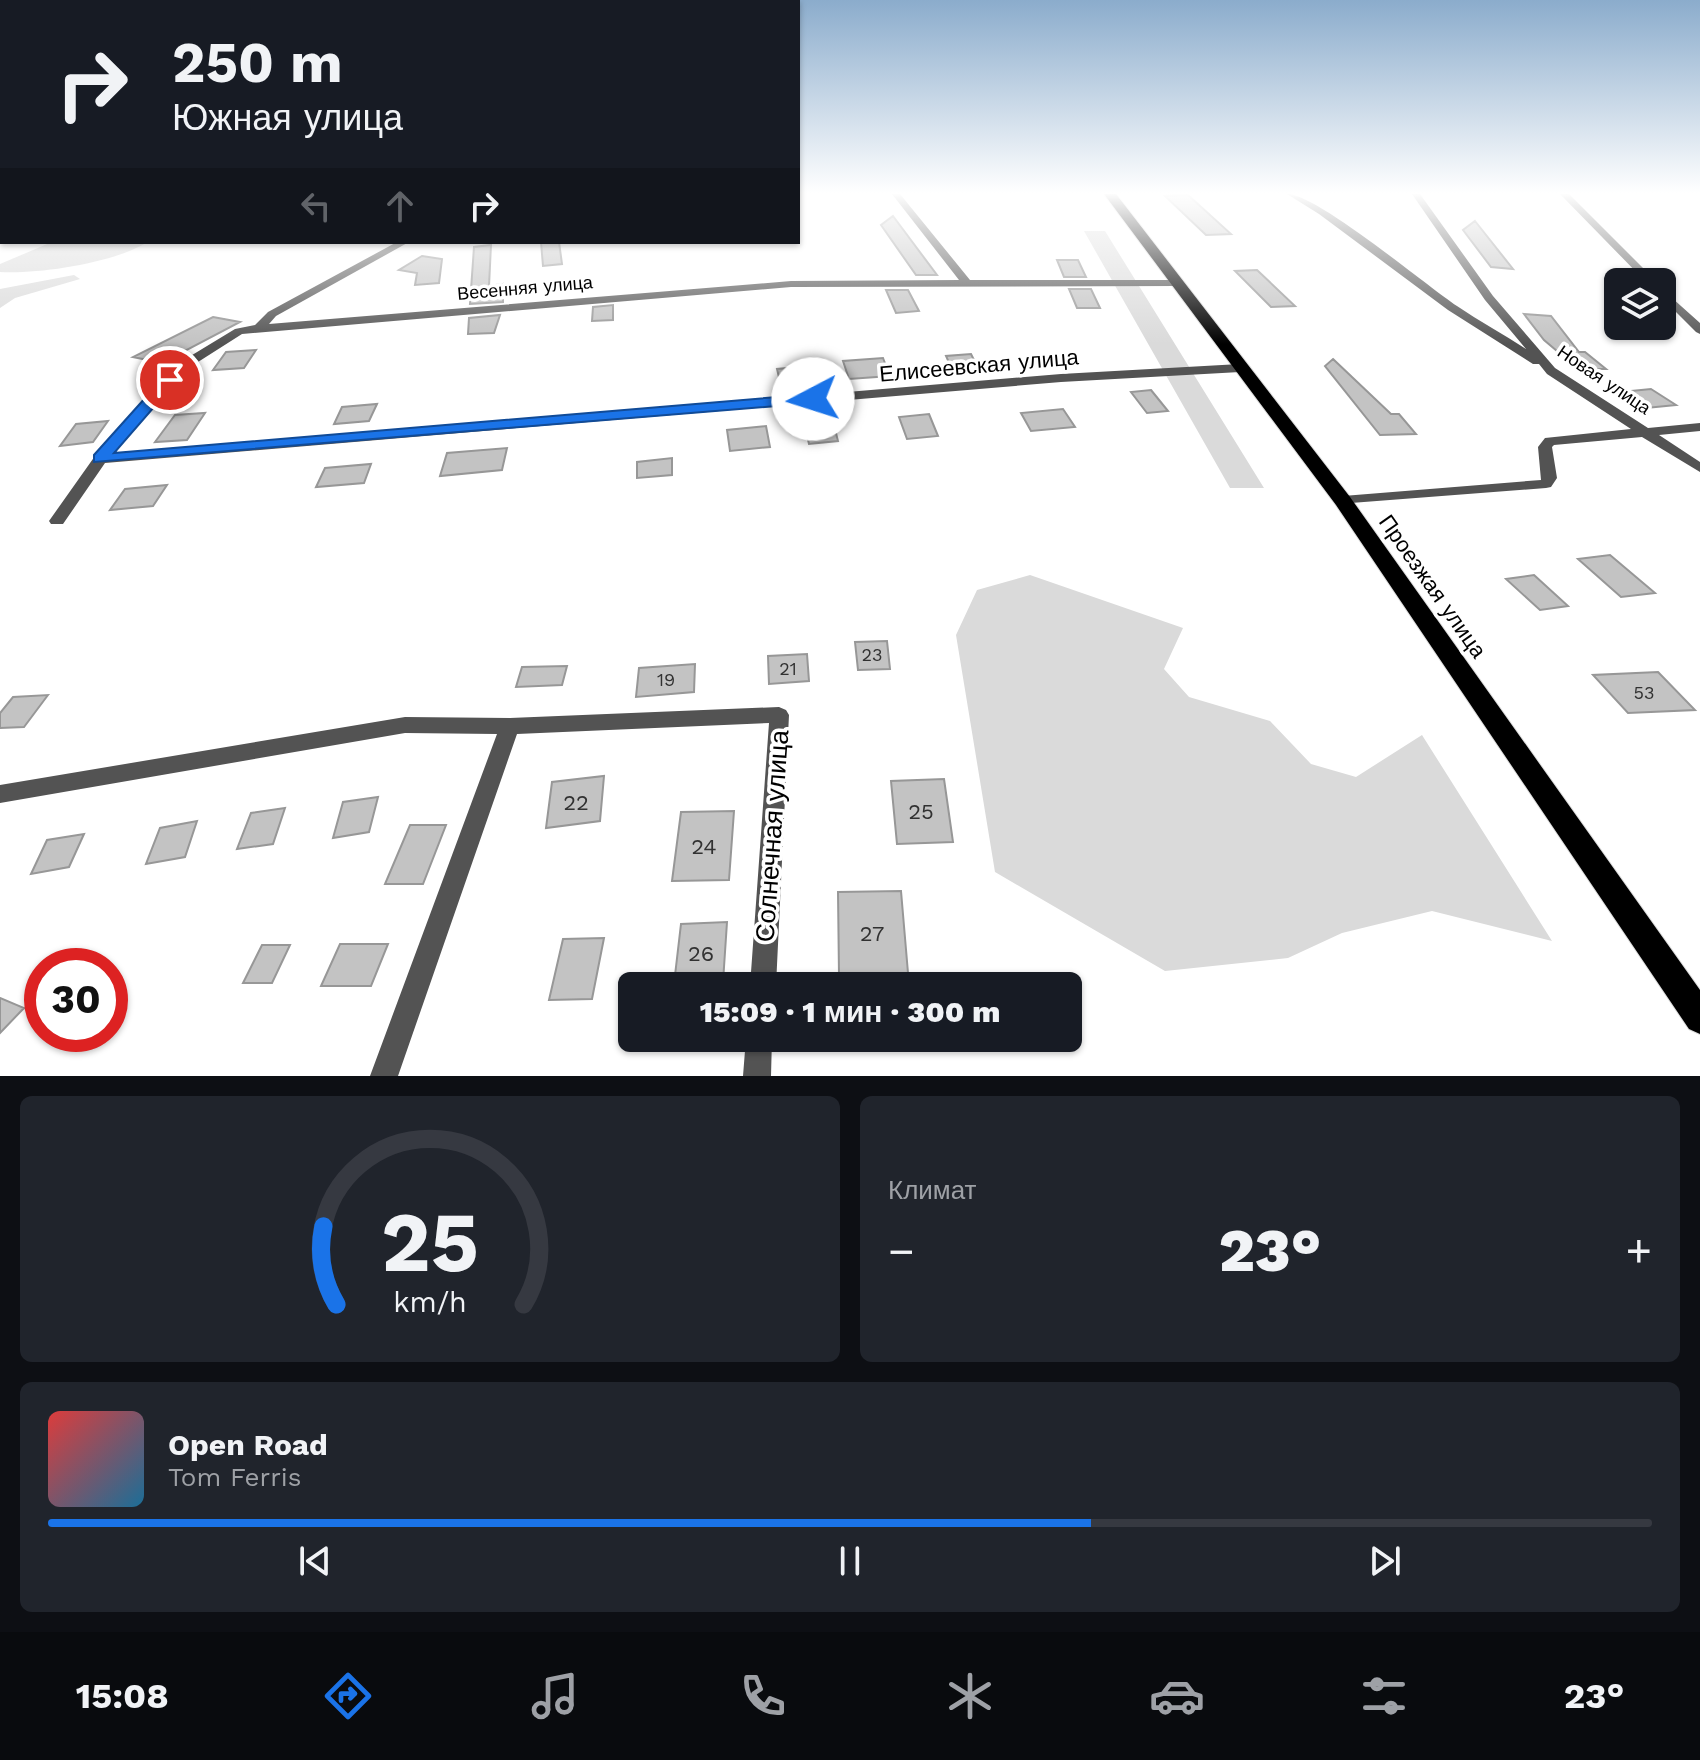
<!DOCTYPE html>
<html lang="ru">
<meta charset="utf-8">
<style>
:root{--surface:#171b24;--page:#20242c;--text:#f1f3f6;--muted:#9ea1a6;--line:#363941;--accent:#1a73e8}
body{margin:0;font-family:"Work Sans",sans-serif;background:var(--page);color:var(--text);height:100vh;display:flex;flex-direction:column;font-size:30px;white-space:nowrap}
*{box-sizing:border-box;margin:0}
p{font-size:26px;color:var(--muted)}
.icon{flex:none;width:44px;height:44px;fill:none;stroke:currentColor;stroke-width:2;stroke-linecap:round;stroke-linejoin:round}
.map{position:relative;height:1076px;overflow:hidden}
.drawer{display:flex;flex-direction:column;gap:20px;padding:20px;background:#0d0f14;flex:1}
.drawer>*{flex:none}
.hud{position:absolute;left:0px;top:0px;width:800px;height:244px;box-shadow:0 2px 6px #0004;background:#171b24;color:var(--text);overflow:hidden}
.fabs{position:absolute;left:1604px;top:268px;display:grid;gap:16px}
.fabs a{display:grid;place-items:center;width:72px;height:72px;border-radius:12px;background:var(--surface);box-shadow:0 2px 6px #0004;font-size:40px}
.speed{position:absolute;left:24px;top:948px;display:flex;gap:16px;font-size:40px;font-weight:700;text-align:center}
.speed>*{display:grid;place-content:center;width:104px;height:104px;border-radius:50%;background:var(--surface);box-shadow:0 2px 6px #0004;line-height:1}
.speed .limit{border:12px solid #d22;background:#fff;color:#111}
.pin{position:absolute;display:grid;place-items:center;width:68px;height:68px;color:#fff;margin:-34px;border:4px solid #fff;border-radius:50%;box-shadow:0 2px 8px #0007}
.me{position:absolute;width:88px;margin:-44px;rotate:265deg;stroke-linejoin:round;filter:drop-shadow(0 0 6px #0008)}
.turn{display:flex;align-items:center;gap:28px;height:168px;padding:0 40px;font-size:36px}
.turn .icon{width:104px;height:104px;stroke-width:2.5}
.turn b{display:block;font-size:56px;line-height:68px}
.lanes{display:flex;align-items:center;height:76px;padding:0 40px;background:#0003;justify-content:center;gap:40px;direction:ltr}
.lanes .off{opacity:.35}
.big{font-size:60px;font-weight:800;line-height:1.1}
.drawer .widget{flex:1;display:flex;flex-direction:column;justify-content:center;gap:12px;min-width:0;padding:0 28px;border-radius:12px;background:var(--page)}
.drawer .dial{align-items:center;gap:0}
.dial svg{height:208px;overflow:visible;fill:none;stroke:var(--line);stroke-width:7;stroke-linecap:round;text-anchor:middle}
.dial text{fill:var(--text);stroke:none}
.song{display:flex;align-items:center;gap:24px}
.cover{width:96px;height:96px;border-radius:12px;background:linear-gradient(135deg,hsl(0 70% 55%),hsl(200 70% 35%))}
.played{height:8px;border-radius:4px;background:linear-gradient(90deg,var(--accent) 65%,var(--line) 65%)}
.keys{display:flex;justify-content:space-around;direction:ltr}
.heat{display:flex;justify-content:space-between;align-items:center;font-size:44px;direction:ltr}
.drawer .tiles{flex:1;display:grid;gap:20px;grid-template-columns:1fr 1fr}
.widget:last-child{grid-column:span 2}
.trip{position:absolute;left:618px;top:972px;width:464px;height:80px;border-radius:12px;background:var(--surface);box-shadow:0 2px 6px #0004;font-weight:800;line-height:80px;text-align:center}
.menu{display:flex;height:128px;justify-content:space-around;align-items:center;background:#090b0e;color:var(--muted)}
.menu .icon{width:56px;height:56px}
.menu .selected{color:var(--accent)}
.menu b{font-size:36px;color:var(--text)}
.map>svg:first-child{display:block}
.green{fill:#dadada}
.building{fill:#c3c3c3;stroke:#979797;stroke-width:2}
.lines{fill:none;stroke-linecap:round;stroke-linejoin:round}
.primary-casing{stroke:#dbdbdb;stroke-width:2}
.minor{fill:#535353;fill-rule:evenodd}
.primary{fill:#000;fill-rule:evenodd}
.route{fill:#1a73e8;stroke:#114b97;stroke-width:2}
.labels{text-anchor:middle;stroke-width:7;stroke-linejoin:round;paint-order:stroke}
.far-street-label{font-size:18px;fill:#000;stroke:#fff}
.number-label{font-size:18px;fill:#313131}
.street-label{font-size:22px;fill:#000;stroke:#fff}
.near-number-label{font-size:22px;fill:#313131}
.near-street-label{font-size:26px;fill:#000;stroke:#fff}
</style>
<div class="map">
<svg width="1700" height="1076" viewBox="0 0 1700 1076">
<rect width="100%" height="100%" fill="#fff"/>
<path class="green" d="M 1084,231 L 1105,231 L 1264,488 L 1230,488 Z
M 52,242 L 148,242 C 113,263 41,274 0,272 L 0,264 Z
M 74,275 L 80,279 L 15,298 L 0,308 L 0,289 Z
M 1030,575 L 1183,628 L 1164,669 L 1189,697 L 1270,721 L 1311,764 L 1356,777 L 1422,735 L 1552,941 L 1432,911 L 1342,933 L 1288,958 L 1165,971 L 995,872 L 956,635 L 977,590 Z"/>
<path class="building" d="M 1188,195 L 1231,234 L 1206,235 L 1165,196 Z
M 893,216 L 937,275 L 916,275 L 881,225 Z
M 1475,221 L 1513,269 L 1491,267 L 1463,230 Z
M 541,242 L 559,242 L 562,264 L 543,266 Z
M 491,245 L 489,286 L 503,284 L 503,302 L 470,304 L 474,247 Z
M 422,256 L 442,259 L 439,283 L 415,285 L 417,273 L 399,270 Z
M 1057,260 L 1078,260 L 1086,277 L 1064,277 Z
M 1257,270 L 1295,306 L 1271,307 L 1235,271 Z
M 1069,289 L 1091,289 L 1100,308 L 1077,308 Z
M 886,290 L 908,290 L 919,311 L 896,313 Z
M 613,305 L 613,320 L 592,321 L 593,307 Z
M 1524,314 L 1551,316 L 1579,352 L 1585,352 L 1606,369 L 1593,369 L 1596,373 L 1590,379 L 1544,340 Z
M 500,315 L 494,333 L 468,334 L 469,318 Z
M 213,317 L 240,322 L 162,363 L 133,357 Z
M 256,350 L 244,368 L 213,370 L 226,352 Z
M 971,354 L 980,372 L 954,374 L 946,356 Z
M 883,358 L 890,376 L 849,379 L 843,361 Z
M 1333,359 L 1391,414 L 1399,414 L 1416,434 L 1380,435 L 1325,366 Z
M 810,366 L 815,384 L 781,386 L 777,369 Z
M 1651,389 L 1676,405 L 1646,408 L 1621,392 Z
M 1151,390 L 1168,411 L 1147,413 L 1131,392 Z
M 377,404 L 369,421 L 334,424 L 342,407 Z
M 1063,409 L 1075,427 L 1031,431 L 1021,413 Z
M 205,413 L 187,440 L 155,442 L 175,415 Z
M 929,414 L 938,436 L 907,439 L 899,417 Z
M 108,421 L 93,442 L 60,446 L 76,424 Z
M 833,421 L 838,441 L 809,444 L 804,423 Z
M 766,426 L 770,447 L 730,451 L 727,430 Z
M 507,448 L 502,470 L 440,476 L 447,453 Z
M 672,458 L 672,475 L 637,478 L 637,462 Z
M 371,464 L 364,483 L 316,487 L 325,468 Z
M 167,485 L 153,506 L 110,510 L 125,489 Z
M 1610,555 L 1655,593 L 1621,597 L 1578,559 Z
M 1534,575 L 1568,606 L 1540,610 L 1506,579 Z
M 887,641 L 890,669 L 858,670 L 855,642 Z
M 807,654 L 809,681 L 769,684 L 768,656 Z
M 695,664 L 694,692 L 636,697 L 639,668 Z
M 567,666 L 562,685 L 516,687 L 522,667 Z
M 1658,672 L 1695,710 L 1628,713 L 1593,675 Z
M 48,695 L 24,727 L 0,728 L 0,713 L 13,697 Z
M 604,776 L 600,821 L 546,828 L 552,782 Z
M 944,779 L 953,842 L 897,844 L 891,781 Z
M 378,797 L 369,832 L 333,838 L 343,802 Z
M 285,808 L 273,844 L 237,849 L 251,813 Z
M 734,811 L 729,880 L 672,881 L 681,812 Z
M 197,821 L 185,857 L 146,864 L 160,828 Z
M 410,825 L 446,825 L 423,884 L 385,884 Z
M 84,834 L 69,867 L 31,874 L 47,840 Z
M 901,891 L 908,973 L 839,975 L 838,892 Z
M 727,922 L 723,982 L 674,984 L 681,924 Z
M 604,938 L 592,999 L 549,1000 L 563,939 Z
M 340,944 L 388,944 L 371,986 L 321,986 Z
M 262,945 L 290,945 L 272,983 L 243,983 Z
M 0,998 L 24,1008 L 0,1033 Z"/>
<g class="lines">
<g class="primary-casing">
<path id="primary" d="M 1104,194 L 1116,194 L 1350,497 L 1700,990 L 1700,1034 L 1689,1029 L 1336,505 Z"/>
</g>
<path class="minor" d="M 892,194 L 900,194 L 970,280 L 1178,280 L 1183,283 L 1178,286 L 791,287 L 242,334 L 187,369 L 112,454 L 1061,374 L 1240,364 L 1246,368 L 1240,372 L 1061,382 L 105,463 L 63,524 L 51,524 L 49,521 L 95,456 L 179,363 L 235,329 L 255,325 L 268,312 L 397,242 L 409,242 L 276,316 L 269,324 L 791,281 L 959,280 Z
M 1287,194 C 1317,194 1424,284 1457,306 C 1479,321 1503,334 1526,349 L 1485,300 L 1412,194 L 1420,194 L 1493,296 L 1555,368 L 1648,428 L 1700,423 L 1700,431 L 1659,435 L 1700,462 L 1700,472 L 1642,437 L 1554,445 L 1552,447 L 1557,478 L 1551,487 L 1546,488 L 1338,504 L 1335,501 L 1343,496 L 1541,480 L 1538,447 L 1545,438 L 1631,429 L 1547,374 L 1539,364 L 1533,364 L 1448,310 L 1319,214 Z
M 1560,194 L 1569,194 L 1657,282 L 1646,282 Z
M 1662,289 L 1700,323 L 1700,334 L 1696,332 L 1662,298 Z
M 779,707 L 786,710 L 789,715 L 776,986 L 750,986 L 769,723 L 517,734 L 398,1076 L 370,1076 L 497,734 L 405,733 L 0,803 L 0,785 L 405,717 L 510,718 Z
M 746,1038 L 772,1038 L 771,1076 L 743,1076 Z"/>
<use href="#primary" class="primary"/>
</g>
<linearGradient id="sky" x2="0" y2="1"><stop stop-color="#8baccc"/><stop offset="0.56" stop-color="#fff"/><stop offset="1" stop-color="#fff" stop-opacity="0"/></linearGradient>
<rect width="1700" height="344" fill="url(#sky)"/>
<path class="route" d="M 170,376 L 177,380 L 175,383 L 114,453 L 813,394 L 820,399 L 813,403 L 94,462 L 94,455 L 164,377 Z"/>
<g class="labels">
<g class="far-street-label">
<text transform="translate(525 288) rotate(-5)" y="6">Весенняя улица</text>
<text transform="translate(1604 380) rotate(34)" y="6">Новая улица</text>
</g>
<g class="number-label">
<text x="872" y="661">23</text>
<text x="788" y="675">21</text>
<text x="666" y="686">19</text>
<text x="1644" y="699">53</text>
</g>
<g class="street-label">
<text transform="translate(979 365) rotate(-5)" y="8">Елисеевская улица</text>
<text transform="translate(1433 586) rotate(55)" y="8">Проезжая улица</text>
</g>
<g class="near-number-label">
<text x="576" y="810">22</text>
<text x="921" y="819">25</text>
<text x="704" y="854">24</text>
<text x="872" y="941">27</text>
<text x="701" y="961">26</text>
</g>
<g class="near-street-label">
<text transform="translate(772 836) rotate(-86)" y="9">Солнечная улица</text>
</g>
</g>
</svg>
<div class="fabs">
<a><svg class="icon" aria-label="layers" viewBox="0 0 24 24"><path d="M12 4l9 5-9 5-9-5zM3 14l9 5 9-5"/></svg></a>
</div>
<div class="speed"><div class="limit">30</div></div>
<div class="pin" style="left:170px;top:380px;background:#d93025"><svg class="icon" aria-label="arrive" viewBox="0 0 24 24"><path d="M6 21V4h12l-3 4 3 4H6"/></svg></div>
<svg class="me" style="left:813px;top:399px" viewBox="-20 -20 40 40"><circle r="19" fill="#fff"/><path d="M0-13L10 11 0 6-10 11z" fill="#1a73e8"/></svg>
<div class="trip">15:09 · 1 мин · 300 m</div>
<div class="hud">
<div class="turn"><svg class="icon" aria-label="right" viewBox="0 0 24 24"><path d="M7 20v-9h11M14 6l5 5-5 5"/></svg><div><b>250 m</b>Южная улица</div></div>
<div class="lanes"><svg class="icon off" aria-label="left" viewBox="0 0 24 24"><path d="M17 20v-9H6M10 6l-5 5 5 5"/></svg><svg class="icon off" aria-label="ahead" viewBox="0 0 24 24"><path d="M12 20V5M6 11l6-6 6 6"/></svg><svg class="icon" aria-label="right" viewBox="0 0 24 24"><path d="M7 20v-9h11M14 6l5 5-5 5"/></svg></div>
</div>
</div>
<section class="drawer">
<div class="tiles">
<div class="widget dial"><svg viewBox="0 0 100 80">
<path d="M14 69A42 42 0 1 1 86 69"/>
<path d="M14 69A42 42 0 0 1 9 39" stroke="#1a73e8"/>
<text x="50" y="56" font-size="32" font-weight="700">25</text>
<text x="50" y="72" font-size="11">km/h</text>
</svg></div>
<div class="widget"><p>Климат</p>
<div class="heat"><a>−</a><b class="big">23°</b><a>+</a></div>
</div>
<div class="widget">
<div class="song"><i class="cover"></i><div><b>Open Road</b><p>Tom Ferris</p></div></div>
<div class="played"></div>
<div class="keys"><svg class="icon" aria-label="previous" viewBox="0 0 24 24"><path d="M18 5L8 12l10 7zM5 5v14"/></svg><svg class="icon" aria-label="pause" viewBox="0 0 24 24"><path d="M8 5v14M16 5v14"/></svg><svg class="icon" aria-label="next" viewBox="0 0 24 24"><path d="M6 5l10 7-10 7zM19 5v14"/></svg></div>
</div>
</div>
</section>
<nav class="menu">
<b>15:08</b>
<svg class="icon selected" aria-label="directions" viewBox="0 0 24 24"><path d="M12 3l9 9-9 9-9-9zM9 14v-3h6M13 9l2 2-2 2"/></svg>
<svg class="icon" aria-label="music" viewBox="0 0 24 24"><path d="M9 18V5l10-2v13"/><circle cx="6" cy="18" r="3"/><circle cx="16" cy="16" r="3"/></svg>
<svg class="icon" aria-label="phone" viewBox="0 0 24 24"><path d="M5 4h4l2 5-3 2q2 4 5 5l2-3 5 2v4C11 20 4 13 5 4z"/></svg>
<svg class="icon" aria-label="climate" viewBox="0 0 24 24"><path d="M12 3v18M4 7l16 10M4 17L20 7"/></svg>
<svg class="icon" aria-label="car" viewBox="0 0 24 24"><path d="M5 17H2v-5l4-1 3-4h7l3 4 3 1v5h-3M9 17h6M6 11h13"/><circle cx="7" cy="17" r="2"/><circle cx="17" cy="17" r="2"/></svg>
<svg class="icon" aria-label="filters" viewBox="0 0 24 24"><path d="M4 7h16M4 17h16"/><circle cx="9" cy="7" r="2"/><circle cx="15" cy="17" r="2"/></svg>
<b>23°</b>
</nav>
